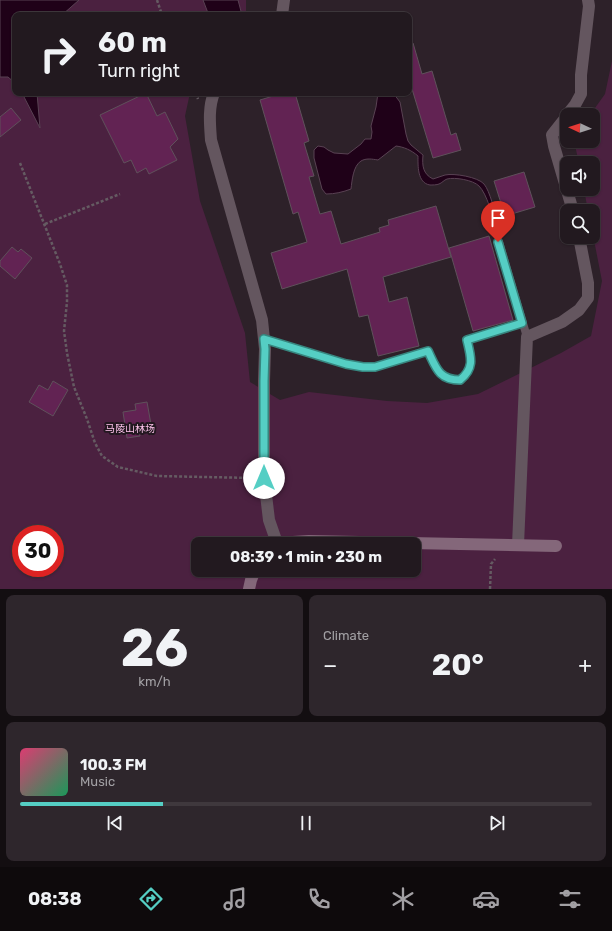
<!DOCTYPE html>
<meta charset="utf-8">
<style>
:root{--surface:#22191f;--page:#2e262c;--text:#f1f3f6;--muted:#a2a0a4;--line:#3f383d;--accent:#55cec4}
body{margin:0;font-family:Rubik,"Noto Sans SC",sans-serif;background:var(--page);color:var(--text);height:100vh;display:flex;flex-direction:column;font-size:15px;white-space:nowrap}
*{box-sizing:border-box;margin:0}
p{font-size:13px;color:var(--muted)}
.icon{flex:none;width:22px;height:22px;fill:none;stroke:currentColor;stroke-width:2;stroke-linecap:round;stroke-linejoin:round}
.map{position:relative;height:589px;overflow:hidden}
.sheet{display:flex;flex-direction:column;gap:6px;padding:6px;background:#130e11;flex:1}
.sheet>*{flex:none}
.hud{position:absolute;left:12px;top:12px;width:400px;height:84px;border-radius:8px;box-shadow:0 1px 3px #0004,0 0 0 1px var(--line);background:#22191f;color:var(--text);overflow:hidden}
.needle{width:26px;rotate:274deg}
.controls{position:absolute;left:560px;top:108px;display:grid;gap:8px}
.controls a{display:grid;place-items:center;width:40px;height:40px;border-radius:8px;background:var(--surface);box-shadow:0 1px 3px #0004,0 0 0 1px var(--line);font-size:20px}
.speed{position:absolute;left:12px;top:525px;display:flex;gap:8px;font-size:20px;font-weight:700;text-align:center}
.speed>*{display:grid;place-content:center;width:52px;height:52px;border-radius:50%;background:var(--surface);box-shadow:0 1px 3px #0004,0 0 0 1px var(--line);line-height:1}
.speed .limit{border:6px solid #d22;background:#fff;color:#111}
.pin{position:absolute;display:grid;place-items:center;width:34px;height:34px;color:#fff;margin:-41px -17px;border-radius:50% 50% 50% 0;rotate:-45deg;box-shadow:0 0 4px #0007}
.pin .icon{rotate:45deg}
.me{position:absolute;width:44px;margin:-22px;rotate:0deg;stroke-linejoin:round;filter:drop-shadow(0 0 3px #0008)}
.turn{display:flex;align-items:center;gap:14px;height:84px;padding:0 20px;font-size:18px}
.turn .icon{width:52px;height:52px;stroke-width:2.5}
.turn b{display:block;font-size:28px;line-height:34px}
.big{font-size:30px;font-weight:700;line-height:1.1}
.sheet .widget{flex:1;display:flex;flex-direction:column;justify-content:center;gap:6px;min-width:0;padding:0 14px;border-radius:8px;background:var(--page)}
.sheet .dial{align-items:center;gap:0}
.dial b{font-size:52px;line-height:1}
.song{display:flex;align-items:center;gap:12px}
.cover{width:48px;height:48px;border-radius:6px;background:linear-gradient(135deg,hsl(340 70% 55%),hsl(150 70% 35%))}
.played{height:4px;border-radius:2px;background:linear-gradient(90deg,var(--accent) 25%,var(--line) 25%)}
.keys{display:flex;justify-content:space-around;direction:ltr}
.heat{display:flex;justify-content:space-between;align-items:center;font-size:22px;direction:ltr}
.sheet .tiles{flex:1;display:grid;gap:6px;grid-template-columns:1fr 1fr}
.widget:last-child{grid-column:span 2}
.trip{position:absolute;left:191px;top:537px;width:230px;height:40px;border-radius:8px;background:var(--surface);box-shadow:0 1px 3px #0004,0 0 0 1px var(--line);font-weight:700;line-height:40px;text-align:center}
.tab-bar{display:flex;height:64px;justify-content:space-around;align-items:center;background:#0e0a0c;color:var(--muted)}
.tab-bar .icon{width:28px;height:28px}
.tab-bar .active{color:var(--accent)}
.tab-bar b{font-size:18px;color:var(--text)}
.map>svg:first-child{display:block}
.green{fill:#4b2140;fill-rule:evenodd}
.water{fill:#1f0118;stroke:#594253}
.building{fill:#622353;stroke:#5f515b}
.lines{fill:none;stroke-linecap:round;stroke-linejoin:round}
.path{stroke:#655b62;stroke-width:2.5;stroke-dasharray:3 2;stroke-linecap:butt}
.lane{stroke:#64565f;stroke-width:8}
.street{stroke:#64565f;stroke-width:12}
.secondary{stroke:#84677a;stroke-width:12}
.route-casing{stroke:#37867f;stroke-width:10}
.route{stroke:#55cec4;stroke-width:7}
.labels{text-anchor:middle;stroke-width:4;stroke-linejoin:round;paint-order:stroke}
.park-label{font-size:10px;fill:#fdc3eb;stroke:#231820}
</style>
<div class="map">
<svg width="612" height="589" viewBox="0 0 612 589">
<rect width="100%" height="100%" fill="#2d2129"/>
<path class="green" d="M 0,0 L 246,0 L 246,15 L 15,15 L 15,93 L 190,93 L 185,116 L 200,201 L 245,333 L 250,382 L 280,400 L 309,392 L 387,401 L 427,403 L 478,394 L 561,353 L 591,336 L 602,281 L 593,235 L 593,211 L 588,211 L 584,189 L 593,189 L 593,163 L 579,163 L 574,141 L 593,141 L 593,115 L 590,115 L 605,94 L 612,61 L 612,589 L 0,589 ZM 21,534 L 55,534 L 55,568 L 21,568 ZM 198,544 L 414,544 L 414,570 L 198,570 Z"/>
<path class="water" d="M 0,0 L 79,0 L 62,15 L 15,15 L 15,83 L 8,77 L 0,77 Z
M 203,0 L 238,0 L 242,15 L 211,15 L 208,13 Z
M 22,93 L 37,93 L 40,128 Z
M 378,93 L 393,93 L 400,102 L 406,134 L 408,141 L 411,145 L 423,155 C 422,166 423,174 433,179 C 437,178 441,176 445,175 C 454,173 478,177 484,184 C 490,191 495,213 498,223 L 496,226 C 492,215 487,194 479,186 C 473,180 455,177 447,179 C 444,180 442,183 439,184 C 437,185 432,185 430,185 C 417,183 418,165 418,156 C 411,150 404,147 396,146 L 378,160 C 372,159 366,158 361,161 C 353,166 352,181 351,189 C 343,192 335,194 326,194 L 322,189 L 314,158 L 314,150 L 318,146 L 324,147 L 328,150 L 334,153 L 348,154 L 361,144 L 365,139 L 371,139 L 372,132 L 371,126 L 376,107 Z"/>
<path class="building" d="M 409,43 L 413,43 L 422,74 L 432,71 L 451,135 L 456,133 L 461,150 L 433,158 L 409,79 Z
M 146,93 L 157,116 L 165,112 L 178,139 L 170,147 L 177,160 L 149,174 L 146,168 L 137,173 L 131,160 L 124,163 L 100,115 Z
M 283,93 L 295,93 L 309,141 L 304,143 L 314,176 L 309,177 L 320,214 L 331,211 L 341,244 L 380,232 L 379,228 L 389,225 L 388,220 L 436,206 L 451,257 L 383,277 L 389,302 L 407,297 L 419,346 L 378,356 L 368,315 L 359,317 L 347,269 L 282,289 L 271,253 L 307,242 L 298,212 L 293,214 L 260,100 Z
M 11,108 L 21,120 L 0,137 L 0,117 Z
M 524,172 L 535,207 L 505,216 L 494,181 Z
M 489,236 L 513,320 L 473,331 L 449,248 Z
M 12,247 L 18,252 L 21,249 L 32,258 L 15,279 L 0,266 L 0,261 Z
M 53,381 L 68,390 L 53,416 L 29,402 L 39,385 L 48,390 Z
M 147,402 L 152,430 L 139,432 L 140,436 L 127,438 L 123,412 L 136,410 L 135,404 Z"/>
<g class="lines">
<path class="path" d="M 157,0 L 162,15
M 196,93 L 198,99
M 20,163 L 60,264 L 67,285 L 67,302 L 64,331 L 67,353 L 74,387 L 87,419 L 95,443 L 102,456 L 118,467 L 157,476 L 252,478
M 45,224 L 120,194
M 490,589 L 491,564 L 495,559"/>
<path class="lane" d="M 499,242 L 527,337
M 263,339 L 346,364 L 363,367 L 375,367 L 428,351 C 436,368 439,380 460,381 C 475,368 471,357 467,340 L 522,323"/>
<path class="street" d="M 282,15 L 284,0
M 214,93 C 208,108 210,125 211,140 L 262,320 L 265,349 L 264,381 L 264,478 L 269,520 L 277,543
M 567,115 L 575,105 L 581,94 L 581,75 L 589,6 L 588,0
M 567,116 L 552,135 L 554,146 L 573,211
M 518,545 L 527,337 L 562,322 L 579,310 L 588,298 L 588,283 L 579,237"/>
<path class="secondary" d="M 275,544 L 277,543 L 309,541 L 556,546
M 249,589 L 251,580 L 255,570"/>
</g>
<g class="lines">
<g class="route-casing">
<path id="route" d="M 264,478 L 264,381 L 265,349 L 264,339 L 346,364 L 363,367 L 375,367 L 428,351 C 436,368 439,380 460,380 C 475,368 471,357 467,340 L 522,323 L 498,242"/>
</g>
<use href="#route" class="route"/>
</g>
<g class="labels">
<g class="park-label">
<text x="130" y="432">马陵山林场</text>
</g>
</g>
</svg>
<div class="controls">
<a><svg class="needle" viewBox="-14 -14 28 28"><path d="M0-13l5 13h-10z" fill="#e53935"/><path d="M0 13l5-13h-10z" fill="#a2a0a4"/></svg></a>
<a><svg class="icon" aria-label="sound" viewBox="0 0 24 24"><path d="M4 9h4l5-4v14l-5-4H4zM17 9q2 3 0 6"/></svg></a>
<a><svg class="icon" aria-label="search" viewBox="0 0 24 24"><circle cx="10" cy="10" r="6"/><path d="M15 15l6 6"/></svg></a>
</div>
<div class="speed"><div class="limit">30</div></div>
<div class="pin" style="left:498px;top:242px;background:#d93025"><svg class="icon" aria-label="arrive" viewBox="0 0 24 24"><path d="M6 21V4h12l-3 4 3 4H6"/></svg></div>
<svg class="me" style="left:264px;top:478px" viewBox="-20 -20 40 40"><circle r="19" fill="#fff"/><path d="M0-13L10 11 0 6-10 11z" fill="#55cec4"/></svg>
<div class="trip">08:39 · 1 min · 230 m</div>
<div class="hud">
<div class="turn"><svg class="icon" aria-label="right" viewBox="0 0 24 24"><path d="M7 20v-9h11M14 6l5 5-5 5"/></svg><div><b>60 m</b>Turn right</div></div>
</div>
</div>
<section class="sheet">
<div class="tiles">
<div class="widget dial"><b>26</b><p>km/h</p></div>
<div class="widget"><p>Climate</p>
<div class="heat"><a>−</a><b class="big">20°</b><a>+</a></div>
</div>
<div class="widget">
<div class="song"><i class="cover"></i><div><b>100.3 FM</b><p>Music</p></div></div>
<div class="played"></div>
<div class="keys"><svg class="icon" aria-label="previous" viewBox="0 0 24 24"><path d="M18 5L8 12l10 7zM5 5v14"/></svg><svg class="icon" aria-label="pause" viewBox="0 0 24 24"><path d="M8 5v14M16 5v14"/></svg><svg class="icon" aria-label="next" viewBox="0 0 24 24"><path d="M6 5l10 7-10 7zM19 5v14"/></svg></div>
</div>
</div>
</section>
<nav class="tab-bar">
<b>08:38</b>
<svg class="icon active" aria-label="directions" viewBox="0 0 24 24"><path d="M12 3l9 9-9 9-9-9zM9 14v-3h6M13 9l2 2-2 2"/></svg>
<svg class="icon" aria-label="music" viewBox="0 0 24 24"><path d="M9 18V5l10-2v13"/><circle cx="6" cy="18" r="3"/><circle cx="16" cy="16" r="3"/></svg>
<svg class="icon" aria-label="phone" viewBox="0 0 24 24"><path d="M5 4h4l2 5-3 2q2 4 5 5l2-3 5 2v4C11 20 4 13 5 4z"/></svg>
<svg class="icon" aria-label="climate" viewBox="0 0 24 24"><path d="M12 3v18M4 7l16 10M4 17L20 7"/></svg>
<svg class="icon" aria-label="car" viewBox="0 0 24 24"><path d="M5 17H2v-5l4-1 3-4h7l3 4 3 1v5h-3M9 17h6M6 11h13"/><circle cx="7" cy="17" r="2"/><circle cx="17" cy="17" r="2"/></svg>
<svg class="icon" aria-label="filters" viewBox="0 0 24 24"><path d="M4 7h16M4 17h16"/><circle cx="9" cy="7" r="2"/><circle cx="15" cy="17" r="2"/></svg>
</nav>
